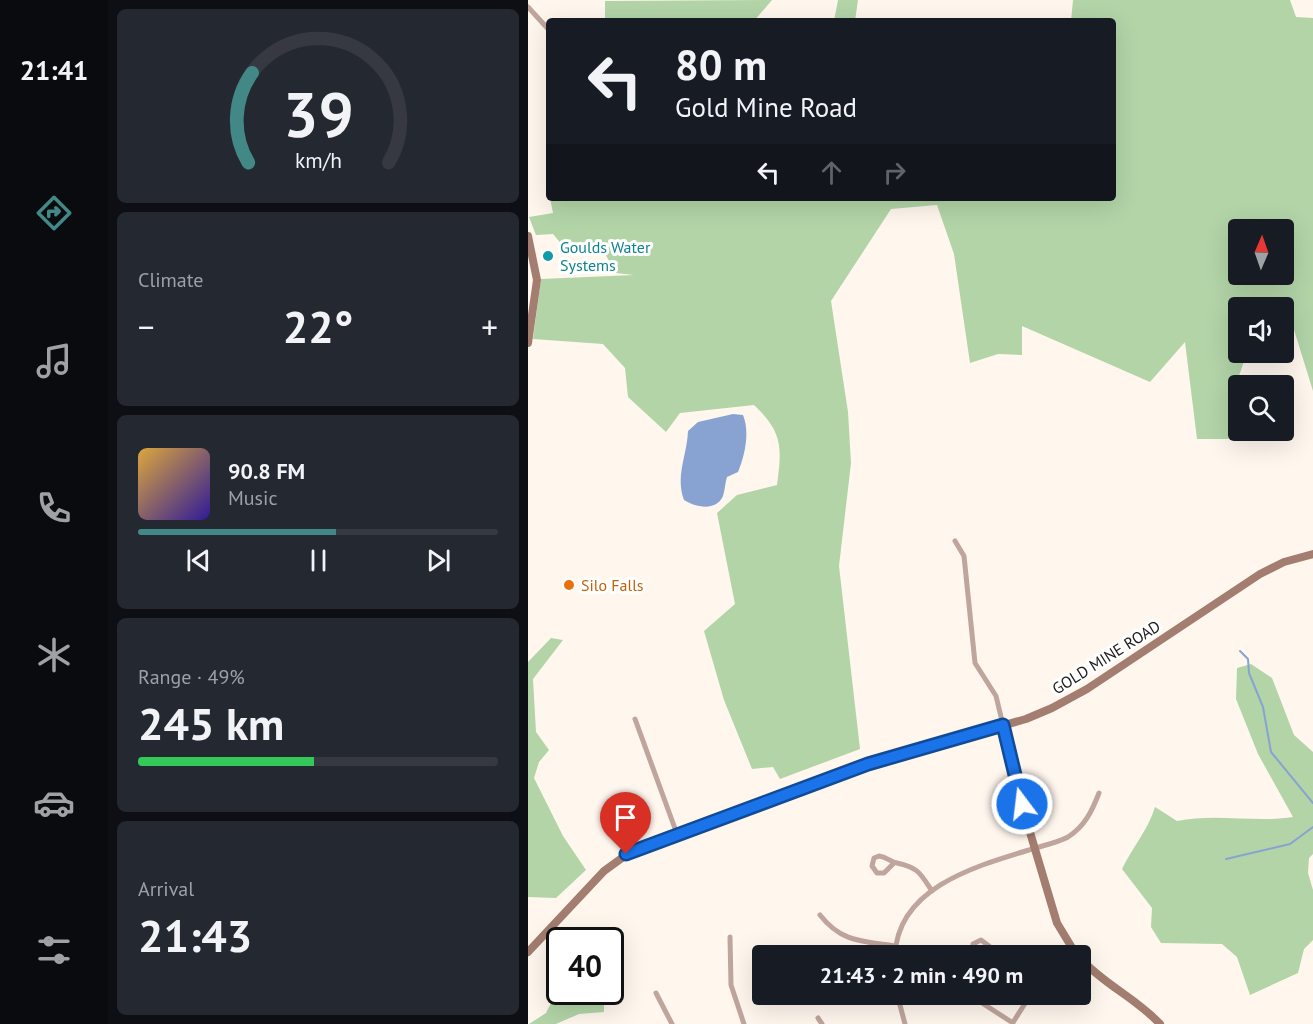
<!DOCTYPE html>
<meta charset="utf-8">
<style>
:root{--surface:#171b24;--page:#242831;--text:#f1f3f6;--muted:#9ea1a6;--line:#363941;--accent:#418886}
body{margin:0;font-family:"PT Sans",sans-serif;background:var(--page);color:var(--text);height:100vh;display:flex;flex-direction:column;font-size:22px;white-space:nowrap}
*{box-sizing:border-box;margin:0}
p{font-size:20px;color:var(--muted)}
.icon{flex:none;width:33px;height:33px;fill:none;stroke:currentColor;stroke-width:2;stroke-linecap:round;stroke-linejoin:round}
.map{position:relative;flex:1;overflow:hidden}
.sheet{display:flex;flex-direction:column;gap:9px;padding:9px;background:#0d0f14;width:420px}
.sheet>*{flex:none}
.hud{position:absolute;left:18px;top:18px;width:570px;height:183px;border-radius:6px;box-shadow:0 6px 24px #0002;background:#171b24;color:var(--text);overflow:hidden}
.needle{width:39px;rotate:2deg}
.controls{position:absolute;left:700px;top:219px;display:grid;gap:12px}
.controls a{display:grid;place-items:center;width:66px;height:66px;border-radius:6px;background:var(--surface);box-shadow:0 6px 24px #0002;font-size:30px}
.speed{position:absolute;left:18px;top:927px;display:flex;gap:12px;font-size:30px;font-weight:700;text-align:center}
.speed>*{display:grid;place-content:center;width:78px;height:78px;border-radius:50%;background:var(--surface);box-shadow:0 6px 24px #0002;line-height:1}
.speed .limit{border:3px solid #111;border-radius:9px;background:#fff;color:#111}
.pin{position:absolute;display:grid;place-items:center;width:51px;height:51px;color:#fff;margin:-62px -26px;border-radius:50% 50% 50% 0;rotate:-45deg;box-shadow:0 0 6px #0007}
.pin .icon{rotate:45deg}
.me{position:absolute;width:66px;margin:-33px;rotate:345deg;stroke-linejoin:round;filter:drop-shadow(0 0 4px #0008)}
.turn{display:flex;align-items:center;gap:21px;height:126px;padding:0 30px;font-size:27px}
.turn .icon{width:78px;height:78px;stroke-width:2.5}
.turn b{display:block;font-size:42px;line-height:51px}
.lanes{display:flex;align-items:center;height:57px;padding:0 30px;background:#0003;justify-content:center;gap:30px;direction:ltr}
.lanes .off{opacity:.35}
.big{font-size:45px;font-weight:800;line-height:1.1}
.sheet .tile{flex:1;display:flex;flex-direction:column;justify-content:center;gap:9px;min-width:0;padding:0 21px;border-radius:9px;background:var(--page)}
.sheet .dial{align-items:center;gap:0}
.dial svg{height:156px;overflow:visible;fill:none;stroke:var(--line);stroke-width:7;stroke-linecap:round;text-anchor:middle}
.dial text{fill:var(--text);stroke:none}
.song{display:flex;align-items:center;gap:18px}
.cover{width:72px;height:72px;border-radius:9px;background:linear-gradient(135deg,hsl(40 70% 55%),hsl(250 70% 35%))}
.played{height:6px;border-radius:3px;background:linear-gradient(90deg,var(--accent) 55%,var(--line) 55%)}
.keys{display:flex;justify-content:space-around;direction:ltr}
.heat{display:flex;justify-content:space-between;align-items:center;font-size:33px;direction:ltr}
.charge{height:9px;border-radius:4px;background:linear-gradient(90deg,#34c759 49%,var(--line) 0)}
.trip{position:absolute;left:224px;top:945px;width:339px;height:60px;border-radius:6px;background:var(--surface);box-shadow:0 6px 24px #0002;font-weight:800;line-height:60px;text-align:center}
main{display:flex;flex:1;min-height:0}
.dock{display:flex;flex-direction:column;width:108px;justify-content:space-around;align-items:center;background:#090b0e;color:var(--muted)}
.dock .icon{width:42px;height:42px}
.dock .active{color:var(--accent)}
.dock b{font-size:27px;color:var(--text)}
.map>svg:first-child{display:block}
.green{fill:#b2d4a7;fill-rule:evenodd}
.water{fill:#88a3d2}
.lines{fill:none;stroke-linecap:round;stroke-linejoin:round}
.stream{stroke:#88a3d2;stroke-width:2}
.street{stroke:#bfa59b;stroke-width:5}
.secondary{stroke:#a37d6f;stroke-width:8}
.route-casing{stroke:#114b97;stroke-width:15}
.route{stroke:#1a73e8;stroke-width:10}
.culture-dot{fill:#0f9aa8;stroke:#fff;stroke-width:2}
.food-dot{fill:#e8710a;stroke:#fff;stroke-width:2}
.labels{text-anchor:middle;stroke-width:6;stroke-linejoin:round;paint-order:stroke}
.culture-label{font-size:16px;fill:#0d838f;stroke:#fff;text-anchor:start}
.food-label{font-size:16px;fill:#c56008;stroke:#fff;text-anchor:start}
.street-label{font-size:16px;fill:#1c1917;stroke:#fff}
</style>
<main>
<nav class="dock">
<b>21:41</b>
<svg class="icon active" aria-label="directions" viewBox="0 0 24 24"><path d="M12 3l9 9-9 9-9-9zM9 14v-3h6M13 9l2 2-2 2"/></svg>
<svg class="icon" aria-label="music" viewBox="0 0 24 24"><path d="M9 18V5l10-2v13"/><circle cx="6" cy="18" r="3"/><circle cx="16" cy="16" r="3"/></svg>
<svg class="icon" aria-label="phone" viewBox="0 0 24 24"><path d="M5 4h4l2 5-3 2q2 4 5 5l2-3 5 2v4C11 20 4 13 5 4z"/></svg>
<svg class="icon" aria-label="climate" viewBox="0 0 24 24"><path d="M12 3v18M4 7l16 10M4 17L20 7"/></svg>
<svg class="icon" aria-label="car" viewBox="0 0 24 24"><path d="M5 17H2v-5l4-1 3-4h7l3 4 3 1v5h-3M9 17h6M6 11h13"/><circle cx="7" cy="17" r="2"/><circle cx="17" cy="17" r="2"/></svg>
<svg class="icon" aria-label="filters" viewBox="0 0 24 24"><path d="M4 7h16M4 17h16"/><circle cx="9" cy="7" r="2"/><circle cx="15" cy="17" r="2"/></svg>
</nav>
<section class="sheet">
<div class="tile dial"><svg viewBox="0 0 100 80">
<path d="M14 69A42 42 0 1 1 86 69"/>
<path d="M14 69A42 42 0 0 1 16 23" stroke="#418886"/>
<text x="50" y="56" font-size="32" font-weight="700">39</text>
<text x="50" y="72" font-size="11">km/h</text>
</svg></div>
<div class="tile"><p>Climate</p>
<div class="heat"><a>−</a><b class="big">22°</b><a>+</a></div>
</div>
<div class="tile">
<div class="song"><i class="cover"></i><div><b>90.8 FM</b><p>Music</p></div></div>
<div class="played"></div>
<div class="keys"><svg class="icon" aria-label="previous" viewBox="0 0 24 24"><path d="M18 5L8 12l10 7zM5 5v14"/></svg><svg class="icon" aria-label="pause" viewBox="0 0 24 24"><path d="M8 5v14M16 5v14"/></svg><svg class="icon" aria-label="next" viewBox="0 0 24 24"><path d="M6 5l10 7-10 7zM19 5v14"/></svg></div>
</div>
<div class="tile"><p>Range · 49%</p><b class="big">245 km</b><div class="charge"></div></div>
<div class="tile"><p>Arrival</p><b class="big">21:43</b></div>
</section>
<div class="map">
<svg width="785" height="1024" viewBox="0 0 785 1024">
<rect width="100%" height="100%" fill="#fff6ee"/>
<path class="green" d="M 244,0 L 226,21 L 77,21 L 77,1 Z
M 310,0 L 330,0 L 327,21 L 306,21 Z
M 545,0 L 762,0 L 768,17 L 785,18 L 785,391 L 758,304 L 754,307 L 711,308 L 711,352 L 719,353 L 707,387 L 701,439 L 669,439 L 657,342 L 622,382 L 494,326 L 494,355 L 470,354 L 442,363 L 426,254 L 409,205 L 363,209 L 303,301 L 320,412 L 323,463 L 311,566 L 332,749 L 252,779 L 245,767 L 224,769 L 196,700 L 176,631 L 207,604 L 189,513 L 209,495 L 249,485 C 254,448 255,432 226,405 L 152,413 L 138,432 L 100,397 L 97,368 L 75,344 L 5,339 L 13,279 L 106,275 L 88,273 L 72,245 L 35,246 L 25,234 L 8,235 L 1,217 L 25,213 L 22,198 L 585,198 L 585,21 L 543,21 ZM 711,230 L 756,230 L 756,274 L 711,274 Z
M 23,638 L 35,640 L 5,679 L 8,732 L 21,750 L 11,762 L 6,778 L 35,836 L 58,870 L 28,898 L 0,897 L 0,662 Z
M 723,664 L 744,678 L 766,735 L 785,752 L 785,854 L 781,858 L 780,873 L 785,890 L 785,940 L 776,949 L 770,973 L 722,995 L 709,957 L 694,944 L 633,943 L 623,927 L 624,908 L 594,869 C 604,848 620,830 627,807 L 649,821 C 688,813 727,823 765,817 L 730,754 L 708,699 L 709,668 Z
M 31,987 L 32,992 L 76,992 L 76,1012 L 51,1014 L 28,1024 L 1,1024 L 18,1013 Z"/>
<path class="water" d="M 205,414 L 215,415 C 222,432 217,455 210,472 L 199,477 C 197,483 197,490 195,496 C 188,512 167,507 156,500 C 147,476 159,456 160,431 L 170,422 Z"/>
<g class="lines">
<path class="stream" d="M 712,651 L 720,659 L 721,673 L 735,707 L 743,752 L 785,803
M 698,859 L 762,844 L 785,827"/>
<path class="street" d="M 0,7 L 21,30
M 427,541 L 436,556 L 447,663 L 468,696 L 475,725
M 107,719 L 149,834
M 366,863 L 356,873 L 349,873 L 344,866 L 346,858 L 351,856 C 359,857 362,862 369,863 C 391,868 392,873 404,891
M 292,915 C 314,943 335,941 367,946
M 202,937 L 203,985 L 216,1024
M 367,956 C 369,888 448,866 501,850 C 513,846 529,843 540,837 C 557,826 564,811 571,793
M 444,956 L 445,944 L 453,940 L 461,946 L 458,956
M 128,993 L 144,1024
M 369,994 L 377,1024
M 447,994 L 454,1003 L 485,1023
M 290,1018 L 294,1024
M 484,1024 L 503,994"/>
<path class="secondary" d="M 0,236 L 9,280 L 0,343
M 475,725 L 487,782 L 529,923 L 549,956
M 0,952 L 76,871 L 105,850 L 352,760 L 498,719 L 524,708 L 559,689 L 732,574 L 756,562 L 785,554
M 552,958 C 575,984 608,998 632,1024"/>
</g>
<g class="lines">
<g class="route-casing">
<path id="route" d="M 98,854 L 340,764 L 475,725 L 494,804"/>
</g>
<use href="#route" class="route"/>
</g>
<circle class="culture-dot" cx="20" cy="256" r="6"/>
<circle class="food-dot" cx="41" cy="585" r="6"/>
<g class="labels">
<g class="culture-label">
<text x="32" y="253">Goulds Water<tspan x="32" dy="18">Systems</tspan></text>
</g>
<g class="food-label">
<text x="53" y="591">Silo Falls</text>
</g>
<g class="street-label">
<text transform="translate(578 657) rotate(-32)" y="6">GOLD MINE ROAD</text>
</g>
</g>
</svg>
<div class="controls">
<a><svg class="needle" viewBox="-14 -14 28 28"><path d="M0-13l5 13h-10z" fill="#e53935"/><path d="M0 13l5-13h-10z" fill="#9ea1a6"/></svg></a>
<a><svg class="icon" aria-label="sound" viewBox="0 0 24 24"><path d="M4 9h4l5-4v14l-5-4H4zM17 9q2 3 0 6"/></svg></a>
<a><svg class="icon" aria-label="search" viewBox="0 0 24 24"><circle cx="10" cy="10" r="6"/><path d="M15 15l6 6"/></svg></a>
</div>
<div class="speed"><div class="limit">40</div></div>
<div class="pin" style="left:98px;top:854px;background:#d93025"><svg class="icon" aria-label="arrive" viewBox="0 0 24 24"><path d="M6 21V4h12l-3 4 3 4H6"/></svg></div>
<svg class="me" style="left:494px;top:804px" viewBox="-20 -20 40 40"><circle r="17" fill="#1a73e8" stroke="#fff" stroke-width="3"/><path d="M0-11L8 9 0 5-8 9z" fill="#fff"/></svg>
<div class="trip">21:43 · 2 min · 490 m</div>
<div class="hud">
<div class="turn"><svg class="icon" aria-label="left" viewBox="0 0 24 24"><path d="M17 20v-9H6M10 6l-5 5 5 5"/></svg><div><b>80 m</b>Gold Mine Road</div></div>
<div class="lanes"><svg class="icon" aria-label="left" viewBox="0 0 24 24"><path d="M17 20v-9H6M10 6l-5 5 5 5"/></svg><svg class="icon off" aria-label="ahead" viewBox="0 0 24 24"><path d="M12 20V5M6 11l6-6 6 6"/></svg><svg class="icon off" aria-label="right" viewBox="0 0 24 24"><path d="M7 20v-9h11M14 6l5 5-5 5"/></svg></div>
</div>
</div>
</main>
